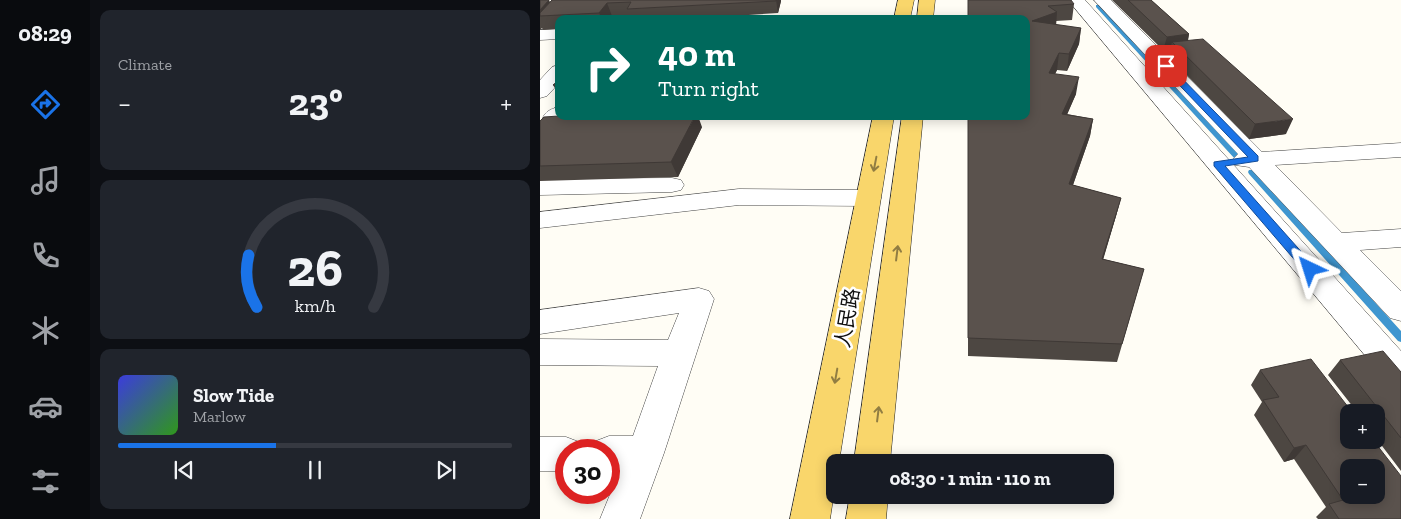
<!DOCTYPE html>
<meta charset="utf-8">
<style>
:root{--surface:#171b24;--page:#20242c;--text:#f1f3f6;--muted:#9ea1a6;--line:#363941;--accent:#1a73e8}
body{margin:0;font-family:"Zilla Slab","Noto Sans SC",serif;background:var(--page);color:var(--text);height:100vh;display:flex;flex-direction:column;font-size:19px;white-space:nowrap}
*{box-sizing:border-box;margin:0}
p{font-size:16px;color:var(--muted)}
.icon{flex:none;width:28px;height:28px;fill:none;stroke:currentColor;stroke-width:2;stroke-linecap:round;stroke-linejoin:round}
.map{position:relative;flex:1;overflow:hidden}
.drawer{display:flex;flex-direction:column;gap:10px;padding:10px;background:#0d0f14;width:450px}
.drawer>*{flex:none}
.top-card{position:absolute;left:15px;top:15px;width:475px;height:105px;border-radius:10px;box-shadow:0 2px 12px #0003;background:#00695c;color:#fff;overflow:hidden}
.tools{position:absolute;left:800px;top:404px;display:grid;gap:10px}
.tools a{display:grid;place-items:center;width:45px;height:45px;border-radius:10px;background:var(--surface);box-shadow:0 2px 12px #0003;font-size:25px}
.speed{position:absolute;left:15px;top:439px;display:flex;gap:10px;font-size:25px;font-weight:700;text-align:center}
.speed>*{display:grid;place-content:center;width:65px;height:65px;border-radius:50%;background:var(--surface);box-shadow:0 2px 12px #0003;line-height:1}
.speed .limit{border:8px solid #d22;background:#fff;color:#111}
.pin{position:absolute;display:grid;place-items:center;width:42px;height:42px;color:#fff;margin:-21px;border-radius:10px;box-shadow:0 2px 8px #0006}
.me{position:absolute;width:55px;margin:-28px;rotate:319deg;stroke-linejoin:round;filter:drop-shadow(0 0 4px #0008)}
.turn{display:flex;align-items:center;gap:18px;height:105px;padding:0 20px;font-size:22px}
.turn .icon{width:65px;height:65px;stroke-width:2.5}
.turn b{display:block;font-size:35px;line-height:42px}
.big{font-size:38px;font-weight:700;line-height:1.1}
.drawer .card{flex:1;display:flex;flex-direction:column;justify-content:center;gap:8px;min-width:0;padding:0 18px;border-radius:10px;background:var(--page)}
.drawer .dial{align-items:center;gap:0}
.dial svg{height:130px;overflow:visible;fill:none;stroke:var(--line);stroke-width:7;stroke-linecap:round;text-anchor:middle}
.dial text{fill:var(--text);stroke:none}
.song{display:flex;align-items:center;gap:15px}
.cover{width:60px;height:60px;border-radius:8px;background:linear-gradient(135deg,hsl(240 70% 55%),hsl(110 70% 35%))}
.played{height:5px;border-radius:2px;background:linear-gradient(90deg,var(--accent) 40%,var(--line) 40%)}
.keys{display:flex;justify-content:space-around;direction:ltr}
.heat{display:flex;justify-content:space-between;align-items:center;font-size:28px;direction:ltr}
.trip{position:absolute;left:286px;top:454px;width:288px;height:50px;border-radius:10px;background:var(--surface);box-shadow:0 2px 12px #0003;font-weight:700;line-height:50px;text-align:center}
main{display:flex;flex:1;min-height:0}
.menu{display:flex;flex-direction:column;width:90px;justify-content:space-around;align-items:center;background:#090b0e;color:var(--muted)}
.menu .icon{width:35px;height:35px}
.menu .on{color:var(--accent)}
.menu b{font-size:22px;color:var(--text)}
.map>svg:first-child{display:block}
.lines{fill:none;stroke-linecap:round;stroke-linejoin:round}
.stream{fill:#3f96cf;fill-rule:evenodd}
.minor-casing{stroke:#444;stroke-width:1}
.major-casing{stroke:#222;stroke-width:1}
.minor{fill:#fff;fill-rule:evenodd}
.major{fill:#f9d66b;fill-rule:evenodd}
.wall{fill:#4d4742}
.shaded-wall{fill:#3f3936}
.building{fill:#5a524d;stroke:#3f3936;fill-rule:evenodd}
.oneway{stroke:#917d42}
.route{fill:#1a73e8;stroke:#114b97}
.labels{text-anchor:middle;stroke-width:5;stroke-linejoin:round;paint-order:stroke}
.street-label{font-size:20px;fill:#111;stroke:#fff}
</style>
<main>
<nav class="menu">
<b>08:29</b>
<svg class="icon on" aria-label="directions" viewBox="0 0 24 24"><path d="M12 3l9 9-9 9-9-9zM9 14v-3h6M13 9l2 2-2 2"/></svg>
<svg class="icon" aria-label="music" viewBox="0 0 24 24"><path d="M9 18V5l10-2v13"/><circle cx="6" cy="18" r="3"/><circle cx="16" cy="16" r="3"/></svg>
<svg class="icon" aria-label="phone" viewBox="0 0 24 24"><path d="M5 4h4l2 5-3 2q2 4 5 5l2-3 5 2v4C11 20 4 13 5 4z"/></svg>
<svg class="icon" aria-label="climate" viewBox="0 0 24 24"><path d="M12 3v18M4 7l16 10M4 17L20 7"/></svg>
<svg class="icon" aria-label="car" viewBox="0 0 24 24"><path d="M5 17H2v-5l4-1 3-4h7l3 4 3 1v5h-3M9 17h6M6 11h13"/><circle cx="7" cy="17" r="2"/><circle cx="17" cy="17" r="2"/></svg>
<svg class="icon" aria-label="filters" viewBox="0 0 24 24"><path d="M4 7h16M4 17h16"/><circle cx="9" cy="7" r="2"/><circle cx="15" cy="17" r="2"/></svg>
</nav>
<section class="drawer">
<div class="card"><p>Climate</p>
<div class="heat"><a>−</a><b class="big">23°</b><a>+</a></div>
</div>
<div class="card dial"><svg viewBox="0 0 100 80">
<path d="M14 69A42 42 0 1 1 86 69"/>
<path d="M14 69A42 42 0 0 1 9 37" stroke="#1a73e8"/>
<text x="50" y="56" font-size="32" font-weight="700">26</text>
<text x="50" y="72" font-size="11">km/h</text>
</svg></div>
<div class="card">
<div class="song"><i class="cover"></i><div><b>Slow Tide</b><p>Marlow</p></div></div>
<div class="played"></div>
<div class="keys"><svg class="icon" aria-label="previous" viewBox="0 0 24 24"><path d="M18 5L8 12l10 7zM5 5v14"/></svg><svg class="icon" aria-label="pause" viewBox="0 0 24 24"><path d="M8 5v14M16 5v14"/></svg><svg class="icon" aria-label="next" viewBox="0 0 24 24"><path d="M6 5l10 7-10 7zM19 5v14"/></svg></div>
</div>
</section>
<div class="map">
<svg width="861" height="519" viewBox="0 0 861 519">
<rect width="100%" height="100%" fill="#fffdf5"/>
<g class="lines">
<path class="stream" d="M 556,5 L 560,5 L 701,155 L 701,159 L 695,159 L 556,7 Z
M 709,170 L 715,170 L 861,331 L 861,342 L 858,341 L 709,174 L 708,172 Z"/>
<g class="minor-casing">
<path id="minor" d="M 528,0 L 545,0 L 861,351 L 861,388 L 849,384 Z
M 554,0 L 571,0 L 722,152 L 861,143 L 861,157 L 735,165 L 802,233 L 861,229 L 861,247 L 820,250 L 861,291 L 861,321 L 850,318 L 709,167 L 695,165 L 692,160 L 698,154 Z
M 19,29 L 19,39 L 0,40 L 0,30 Z
M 19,65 L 19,83 L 7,96 L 0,98 L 0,80 L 12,67 Z
M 15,108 L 19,109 L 19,116 L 24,116 L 8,138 L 0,140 C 0,125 0,112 15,108 Z
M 132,178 L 141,180 L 144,185 L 141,190 L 132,192 L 0,195 L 0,179 Z
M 199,189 L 329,190 L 338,192 L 341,198 L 338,204 L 329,206 L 199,205 L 0,228 L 0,212 Z
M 159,288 L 169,291 L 174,299 L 124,453 L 100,519 L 60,519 L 80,470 L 69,470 L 69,450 L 52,450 L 56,441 L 69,436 L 93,436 L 118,366 L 0,365 L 0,339 L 128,340 L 139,313 L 0,334 L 0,310 Z
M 0,437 L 26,437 L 39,442 L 42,450 L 26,450 L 26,471 L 0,471 Z"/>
</g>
<g class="major-casing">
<path id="major" d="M 358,0 L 374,0 L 370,19 L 354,19 Z
M 379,0 L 395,0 L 393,19 L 377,19 Z
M 333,116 L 354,116 L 299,462 L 295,462 L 295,486 L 290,519 L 250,519 Z
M 362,116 L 383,116 L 350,462 L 314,462 Z
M 310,495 L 348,495 L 346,519 L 306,519 Z"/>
</g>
<use href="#minor" class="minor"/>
<use href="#major" class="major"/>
</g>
<path class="wall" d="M 0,0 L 10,2 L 12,0 L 241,0 L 241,1 L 238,13 L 147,19 L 91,19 L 89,15 L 72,16 L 70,19 L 19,19 L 19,29 L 3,30 L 2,28 L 0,30 Z
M 428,0 L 534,4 L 532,20 L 516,21 L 516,25 L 541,28 L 539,44 L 527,71 L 517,70 L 515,74 L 536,94 L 527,114 L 553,119 L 550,136 L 533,185 L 581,198 L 576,216 L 563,259 L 604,269 L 577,362 L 428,356 Z
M 572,0 L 611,0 L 649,34 L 648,41 L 746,134 L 709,139 L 628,56 L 630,50 L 623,50 Z
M 19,80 L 19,95 L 13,85 Z
M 0,121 L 162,127 L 138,177 L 0,181 Z
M 800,360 L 861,372 L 861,471 L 836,438 L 836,412 L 817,412 L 788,375 Z
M 720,370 L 861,519 L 778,519 L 776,517 L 786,507 L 754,459 L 744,462 L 714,415 L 722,402 L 711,385 Z"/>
<path class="shaded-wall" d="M 9,0 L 15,13 L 0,16 L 0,10 Z
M 236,0 L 241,0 L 241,1 L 238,13 Z
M 67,3 L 72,16 L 70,19 L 62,19 L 59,13 Z
M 517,12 L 516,27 L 492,21 Z
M 541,28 L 539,44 L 527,71 L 529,54 Z
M 649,34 L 646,48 L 632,42 L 630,50 L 623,50 L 627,37 Z
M 519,53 L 517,70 L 507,90 L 509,73 Z
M 539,77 L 536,94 L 520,131 L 522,114 Z
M 155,116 L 158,116 L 162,127 L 138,177 L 131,162 Z
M 553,119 L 550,136 L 527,202 L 529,184 Z
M 753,119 L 746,134 L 709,139 L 715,124 Z
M 581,198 L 576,216 L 558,277 L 562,259 Z
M 766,445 L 754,459 L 744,462 L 754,448 Z"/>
<path class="building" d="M 0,0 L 9,0 L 0,10 Z
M 12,0 L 236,0 L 236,1 L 87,9 L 91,2 L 67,3 L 59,13 L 0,16 L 0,13 Z
M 428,0 L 531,0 L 534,4 L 508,6 L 517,12 L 492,21 L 541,28 L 529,54 L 519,53 L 509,73 L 539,77 L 522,114 L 553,119 L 529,184 L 581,198 L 562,259 L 604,269 L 582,344 L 428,338 L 428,116 L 486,116 L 486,19 L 428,19 Z
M 588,0 L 611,0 L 649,34 L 627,37 Z
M 663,39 L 753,119 L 715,124 L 632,42 Z
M 19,80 L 19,85 L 13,85 Z
M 19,116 L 155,116 L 131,162 L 0,166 L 0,121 L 4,117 Z
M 843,351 L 861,372 L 861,438 L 800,360 Z
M 771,359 L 812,412 L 809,412 L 809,440 L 833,440 L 861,476 L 861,519 L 799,519 L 789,504 L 803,500 L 766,445 L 754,448 L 723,400 L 739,397 L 720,370 ZM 809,468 L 836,468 L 836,495 L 809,495 Z"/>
<defs><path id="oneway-shaft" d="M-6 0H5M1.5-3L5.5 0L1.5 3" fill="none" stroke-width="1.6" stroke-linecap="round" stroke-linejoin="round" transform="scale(1.25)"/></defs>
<g class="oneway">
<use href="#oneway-shaft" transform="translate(335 164) rotate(101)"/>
<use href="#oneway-shaft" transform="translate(357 253) rotate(-83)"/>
<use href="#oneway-shaft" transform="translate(296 376) rotate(100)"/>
<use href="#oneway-shaft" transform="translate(338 414) rotate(-83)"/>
</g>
<path class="route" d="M 623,64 L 628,64 L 718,156 L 718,161 L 685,166 L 774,266 L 774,272 L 765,272 L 674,166 L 674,162 L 708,157 L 623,68 Z"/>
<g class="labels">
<g class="street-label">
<text transform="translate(307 318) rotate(-80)" y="7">人民路</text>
</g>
</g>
</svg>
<div class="tools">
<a>+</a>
<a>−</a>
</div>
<div class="speed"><div class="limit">30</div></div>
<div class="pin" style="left:626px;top:66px;background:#d93025"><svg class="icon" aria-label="arrive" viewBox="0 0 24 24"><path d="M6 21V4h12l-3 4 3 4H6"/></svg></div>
<svg class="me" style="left:770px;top:269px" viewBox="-20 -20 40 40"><path d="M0-17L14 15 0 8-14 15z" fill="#1a73e8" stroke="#fff" stroke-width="4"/></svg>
<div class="trip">08:30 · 1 min · 110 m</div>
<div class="top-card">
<div class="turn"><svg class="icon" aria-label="right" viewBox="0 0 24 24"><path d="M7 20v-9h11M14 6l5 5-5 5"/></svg><div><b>40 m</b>Turn right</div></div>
</div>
</div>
</main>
